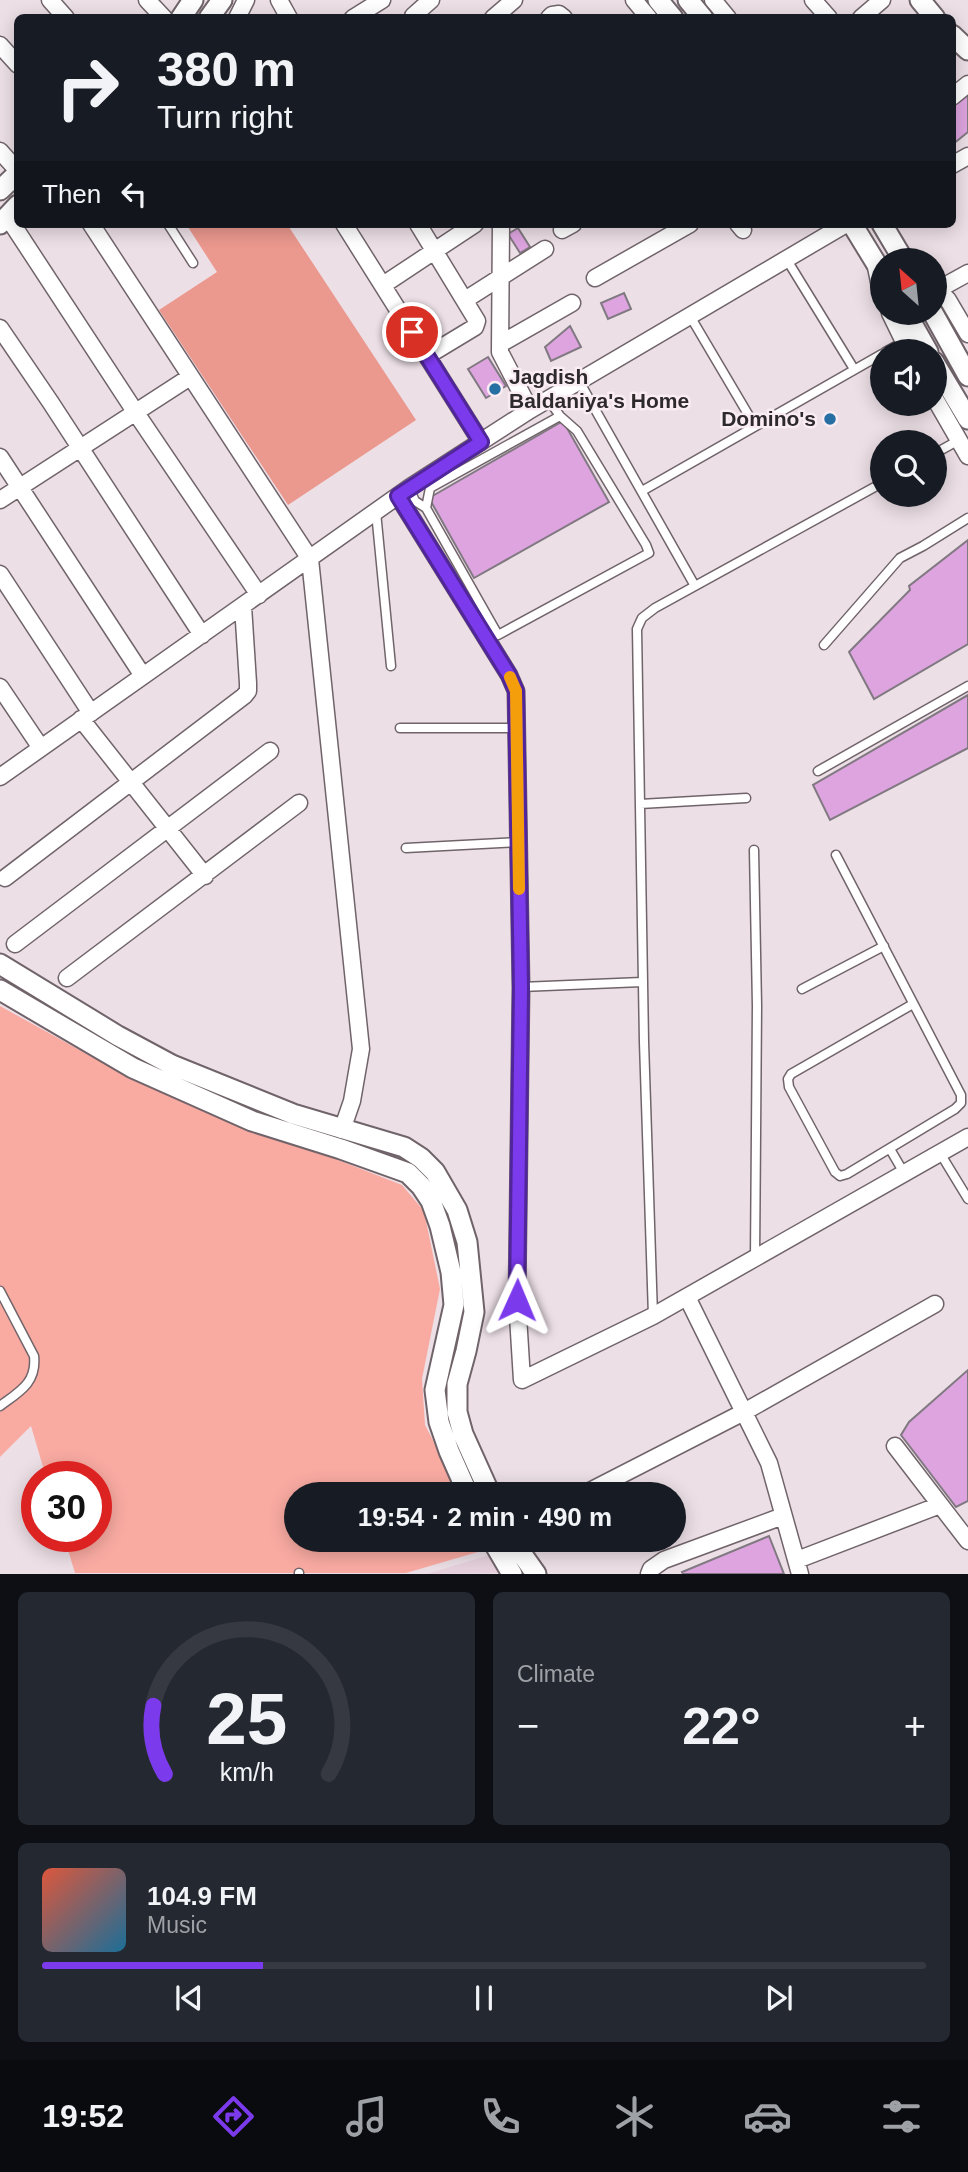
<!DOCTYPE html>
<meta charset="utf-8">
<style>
:root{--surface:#171b24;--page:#242831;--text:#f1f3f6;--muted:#9ea1a6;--line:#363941;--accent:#7c3aed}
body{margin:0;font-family:Arial,sans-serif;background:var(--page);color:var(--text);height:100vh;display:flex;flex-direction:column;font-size:26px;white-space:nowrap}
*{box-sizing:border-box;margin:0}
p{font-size:23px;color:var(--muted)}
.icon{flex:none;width:38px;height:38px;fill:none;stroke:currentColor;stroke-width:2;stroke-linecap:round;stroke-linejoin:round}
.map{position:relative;height:1574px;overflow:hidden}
.details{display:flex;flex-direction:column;gap:18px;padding:18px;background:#0d0f14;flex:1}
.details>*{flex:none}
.banner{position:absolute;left:14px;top:14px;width:942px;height:214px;border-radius:10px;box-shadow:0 4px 18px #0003;background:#171b24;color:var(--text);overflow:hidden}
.needle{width:46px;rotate:333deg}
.tools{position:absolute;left:870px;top:248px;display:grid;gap:14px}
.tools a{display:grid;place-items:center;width:77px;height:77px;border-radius:50%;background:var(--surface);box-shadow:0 4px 18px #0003;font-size:35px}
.speed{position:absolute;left:21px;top:1461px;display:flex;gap:14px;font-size:35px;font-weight:700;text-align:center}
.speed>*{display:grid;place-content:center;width:91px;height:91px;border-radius:50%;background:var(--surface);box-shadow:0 4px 18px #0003;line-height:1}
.speed .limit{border:10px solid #d22;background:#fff;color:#111}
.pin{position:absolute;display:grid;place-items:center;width:60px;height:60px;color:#fff;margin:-30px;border:4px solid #fff;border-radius:50%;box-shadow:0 2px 7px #0007}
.me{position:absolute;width:77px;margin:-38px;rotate:1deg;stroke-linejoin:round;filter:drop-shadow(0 0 5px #0008)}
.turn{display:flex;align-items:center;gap:24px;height:147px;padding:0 28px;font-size:32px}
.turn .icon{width:91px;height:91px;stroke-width:2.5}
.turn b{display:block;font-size:49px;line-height:60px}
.then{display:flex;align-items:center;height:66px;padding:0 28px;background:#0003;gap:14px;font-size:26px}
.big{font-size:52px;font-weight:700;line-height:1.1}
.details .widget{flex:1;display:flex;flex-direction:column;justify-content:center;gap:10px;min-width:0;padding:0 24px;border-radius:10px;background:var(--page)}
.details .dial{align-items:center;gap:0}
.dial svg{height:182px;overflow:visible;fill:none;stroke:var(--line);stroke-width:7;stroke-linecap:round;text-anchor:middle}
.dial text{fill:var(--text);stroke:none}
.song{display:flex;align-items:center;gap:21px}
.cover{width:84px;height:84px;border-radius:10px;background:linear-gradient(135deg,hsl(10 70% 55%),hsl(200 70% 35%))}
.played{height:7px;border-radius:4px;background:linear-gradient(90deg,var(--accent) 25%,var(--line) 25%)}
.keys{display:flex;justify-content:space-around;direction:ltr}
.heat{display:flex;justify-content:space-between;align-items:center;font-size:38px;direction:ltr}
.details .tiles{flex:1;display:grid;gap:18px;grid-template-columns:1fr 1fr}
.widget:last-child{grid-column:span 2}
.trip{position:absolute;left:284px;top:1482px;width:402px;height:70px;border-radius:35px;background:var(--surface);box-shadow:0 4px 18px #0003;font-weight:700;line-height:70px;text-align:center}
.tab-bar{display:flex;height:112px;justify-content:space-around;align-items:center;background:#090b0e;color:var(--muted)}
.tab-bar .icon{width:49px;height:49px}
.tab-bar .active{color:var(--accent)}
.tab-bar b{font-size:32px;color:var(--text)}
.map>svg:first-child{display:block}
.built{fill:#e6d1dc}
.green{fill:#f9aba2}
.forest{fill:#eb988e}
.building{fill:#dda4df;stroke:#817981;stroke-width:2}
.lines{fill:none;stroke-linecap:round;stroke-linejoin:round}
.service-casing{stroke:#70646a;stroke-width:11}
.minor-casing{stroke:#70646a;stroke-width:19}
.tertiary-casing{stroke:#70646a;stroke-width:23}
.service{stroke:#fff;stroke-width:8}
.minor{stroke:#fff;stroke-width:16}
.tertiary{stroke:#fff;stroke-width:19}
.route-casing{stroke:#51269a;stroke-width:18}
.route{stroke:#7c3aed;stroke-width:12}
.slow{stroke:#f59e0b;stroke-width:12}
.poi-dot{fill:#266fa3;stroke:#faecf3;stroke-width:2.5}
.labels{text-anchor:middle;stroke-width:5;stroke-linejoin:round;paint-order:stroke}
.poi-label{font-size:21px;font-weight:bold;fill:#2e2a2c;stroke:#faecf3;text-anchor:start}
</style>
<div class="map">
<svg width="968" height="1574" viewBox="0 0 968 1574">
<rect width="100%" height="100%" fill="#ecdfe6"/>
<path class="built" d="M 489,1555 L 506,1573 L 427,1574 Z"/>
<path class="green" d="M 0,1006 L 132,1079 L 402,1185 L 424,1211 L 440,1289 L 422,1379 L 425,1425 L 461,1494 L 296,1494 L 296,1540 L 484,1540 L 488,1549 L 406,1573 L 75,1573 L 64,1537 L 96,1536 L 96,1477 L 46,1477 L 31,1426 L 0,1457 Z"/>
<path class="forest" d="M 186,224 L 287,224 L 416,420 L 288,505 L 159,310 L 217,272 Z"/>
<path class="building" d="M 968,92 L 968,132 L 952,145 L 952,105 Z
M 518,228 L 530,247 L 520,253 L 508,234 Z
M 624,293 L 631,309 L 608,319 L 601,303 Z
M 570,326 L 581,347 L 551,361 L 545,347 Z
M 488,357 L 506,386 L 486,398 L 468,369 Z
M 563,421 L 609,502 L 474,578 L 429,498 Z
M 968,540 L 968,644 L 874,699 L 849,652 L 910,590 L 909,586 Z
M 968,695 L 968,748 L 830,820 L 813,785 Z
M 968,1370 L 968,1501 L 956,1507 L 901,1435 L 909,1422 Z
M 769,1536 L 784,1574 L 683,1574 L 682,1572 Z"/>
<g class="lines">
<g class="service-casing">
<path id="service" d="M 168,224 L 193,263
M 787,260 L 854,369
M 690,316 L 755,426
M 885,352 L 903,342
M 579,381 L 695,586
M 934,454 L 959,440
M 409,488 L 415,501 L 426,508 L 498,635 L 649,553 L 646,545 L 577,431 L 560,416 L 548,399
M 642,491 L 882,354
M 426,508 L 430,488 L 560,416
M 376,512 L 391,666
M 824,645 L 900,558 L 923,546 L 968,518
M 400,728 L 516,728
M 818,771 L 968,686
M 640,804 L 746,798
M 406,848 L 519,842
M 754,850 L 757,1006 L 755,1259
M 836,855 L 961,1095 L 961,1103 L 955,1109 L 847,1174 L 840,1176 L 835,1172 L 789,1087 L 788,1079 L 791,1074 L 913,1004
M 521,987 L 642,982
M 802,989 L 884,946
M 890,1149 L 904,1173
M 940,1153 L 968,1199
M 0,1291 L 34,1356 C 37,1383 19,1392 0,1406
M 653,1316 L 644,1042 L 637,629 L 642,618 L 655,608 L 882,483
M 299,1573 L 299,1574"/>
</g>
<g class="minor-casing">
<path id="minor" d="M 50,0 L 66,18
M 147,0 L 164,18
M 279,0 L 289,18
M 634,0 L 649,18
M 713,0 L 728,18
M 813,0 L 829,18
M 413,16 L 431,0
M 237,18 L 246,0
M 353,18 L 382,0
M 493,18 L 514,0
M 549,18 L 552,15 L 559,14 L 564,18
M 861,18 L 882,0
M 0,45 L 18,65
M 952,97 L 968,84
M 0,151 L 18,171
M 952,165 L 968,156
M 7,216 L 136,413 L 259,595
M 91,224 L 310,559 L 361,1049 L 352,1101 L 342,1130
M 344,224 L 481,442
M 418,224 L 477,321 L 475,327 L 427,356
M 501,224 L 500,352 L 530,410
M 738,224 L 743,230
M 562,230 L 573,224
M 875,262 L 882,297
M 595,278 L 690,224
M 383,285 L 475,224
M 934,286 L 948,300 L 968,334
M 939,289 L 968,273
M 465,300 L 545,249
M 890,313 L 909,352
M 0,328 L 51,403 L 202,635
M 500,344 L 572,303
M 934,397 L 968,456
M 0,457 L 143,676
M 398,496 L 509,675 L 516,691 L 521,987 L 517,1300 L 522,1380 L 653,1316 L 968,1137
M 0,500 L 190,377
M 0,574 L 91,713
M 0,687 L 41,748
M 81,719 L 205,876
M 0,777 L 409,488 L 530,410 L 846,224
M 5,878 L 244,696 L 248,691 L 248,683 L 243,606
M 15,944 L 270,751
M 67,978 L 299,803
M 687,1297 L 769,1463 L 800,1574
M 895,1446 L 968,1541
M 584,1494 L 744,1412 L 935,1304
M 797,1560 L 940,1505
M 649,1574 L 651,1569 L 664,1560 L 783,1516"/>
</g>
<g class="tertiary-casing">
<path id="tertiary" d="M 658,0 L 673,18
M 688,0 L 703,18
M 920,0 L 935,18
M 181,18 L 193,0
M 209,18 L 222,0
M 952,35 L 968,50
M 0,190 L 18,173
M 0,224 L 18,205
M 852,224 L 882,273
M 882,224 L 904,261
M 906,313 L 928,352
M 933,313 L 968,376
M 934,362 L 968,419
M 0,964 L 118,1036 L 172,1065 L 293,1114 L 404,1147 L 421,1158 L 435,1172 L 457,1210 L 467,1242 L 474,1312 L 466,1351 L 457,1384 L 457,1412 L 463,1434 L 490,1494
M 0,990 L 133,1068 L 252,1121 L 341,1149 L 408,1173 L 421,1186 L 431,1201 L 440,1226 L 451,1272 L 454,1305 L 435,1390 L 439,1422 L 449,1451 L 468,1494
M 492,1540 L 512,1574
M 512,1540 L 536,1574"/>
</g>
<use href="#service" class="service"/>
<use href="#minor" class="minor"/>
<use href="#tertiary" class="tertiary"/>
</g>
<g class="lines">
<g class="route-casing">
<path id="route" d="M 412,332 L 481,442 L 398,496 L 509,675 L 516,691 L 521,988 L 517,1300"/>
</g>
<use href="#route" class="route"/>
<path class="slow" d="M 510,677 L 516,691 L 519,889"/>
</g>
<g class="poi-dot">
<circle cx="495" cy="389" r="7"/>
<circle cx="830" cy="419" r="7"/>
</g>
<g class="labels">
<g class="poi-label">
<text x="509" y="384">Jagdish<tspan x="509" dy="24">Baldaniya's Home</tspan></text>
<text x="816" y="426" text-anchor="end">Domino's</text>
</g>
</g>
</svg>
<div class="tools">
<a><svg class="needle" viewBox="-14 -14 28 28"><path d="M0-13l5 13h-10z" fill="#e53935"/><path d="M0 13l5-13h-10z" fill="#9ea1a6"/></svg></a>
<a><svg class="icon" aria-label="sound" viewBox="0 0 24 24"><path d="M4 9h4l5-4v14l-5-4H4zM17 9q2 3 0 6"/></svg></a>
<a><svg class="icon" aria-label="search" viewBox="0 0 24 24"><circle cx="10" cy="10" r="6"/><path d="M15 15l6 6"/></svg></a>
</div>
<div class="speed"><div class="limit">30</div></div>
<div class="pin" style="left:412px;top:332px;background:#d93025"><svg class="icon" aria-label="arrive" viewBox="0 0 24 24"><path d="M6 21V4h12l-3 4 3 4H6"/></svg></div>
<svg class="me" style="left:517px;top:1300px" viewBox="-20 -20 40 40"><path d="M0-17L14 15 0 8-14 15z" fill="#7c3aed" stroke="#fff" stroke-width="4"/></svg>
<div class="trip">19:54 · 2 min · 490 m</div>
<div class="banner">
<div class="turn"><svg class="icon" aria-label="right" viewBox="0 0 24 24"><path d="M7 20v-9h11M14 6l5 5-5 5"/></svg><div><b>380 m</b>Turn right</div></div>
<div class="then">Then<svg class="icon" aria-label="left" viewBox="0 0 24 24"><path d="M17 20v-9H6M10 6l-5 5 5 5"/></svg></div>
</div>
</div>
<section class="details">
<div class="tiles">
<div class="widget dial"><svg viewBox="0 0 100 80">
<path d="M14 69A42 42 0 1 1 86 69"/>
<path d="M14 69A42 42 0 0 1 9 39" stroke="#7c3aed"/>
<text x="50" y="56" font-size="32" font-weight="700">25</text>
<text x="50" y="72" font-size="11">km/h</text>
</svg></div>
<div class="widget"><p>Climate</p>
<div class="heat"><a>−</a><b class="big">22°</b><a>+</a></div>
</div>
<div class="widget">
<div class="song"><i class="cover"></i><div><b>104.9 FM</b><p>Music</p></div></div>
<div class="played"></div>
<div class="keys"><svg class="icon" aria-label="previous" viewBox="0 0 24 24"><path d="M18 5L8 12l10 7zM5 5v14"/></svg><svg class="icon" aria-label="pause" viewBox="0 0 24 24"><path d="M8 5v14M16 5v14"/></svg><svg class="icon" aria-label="next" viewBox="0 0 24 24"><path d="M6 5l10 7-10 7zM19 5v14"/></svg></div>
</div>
</div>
</section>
<nav class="tab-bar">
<b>19:52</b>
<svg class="icon active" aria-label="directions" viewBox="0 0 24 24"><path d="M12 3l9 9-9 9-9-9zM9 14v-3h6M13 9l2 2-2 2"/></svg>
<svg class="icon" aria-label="music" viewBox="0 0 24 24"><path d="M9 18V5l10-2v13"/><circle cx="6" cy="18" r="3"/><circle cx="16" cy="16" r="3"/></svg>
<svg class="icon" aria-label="phone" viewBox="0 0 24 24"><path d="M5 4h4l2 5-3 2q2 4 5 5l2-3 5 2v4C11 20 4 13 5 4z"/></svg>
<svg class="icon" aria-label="climate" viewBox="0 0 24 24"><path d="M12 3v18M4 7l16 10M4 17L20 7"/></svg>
<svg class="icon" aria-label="car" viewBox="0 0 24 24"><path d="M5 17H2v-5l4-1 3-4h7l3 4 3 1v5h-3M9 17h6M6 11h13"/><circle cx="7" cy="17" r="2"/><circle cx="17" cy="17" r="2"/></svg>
<svg class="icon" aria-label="filters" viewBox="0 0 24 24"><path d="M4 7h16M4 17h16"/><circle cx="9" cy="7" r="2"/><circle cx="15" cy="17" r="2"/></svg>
</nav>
